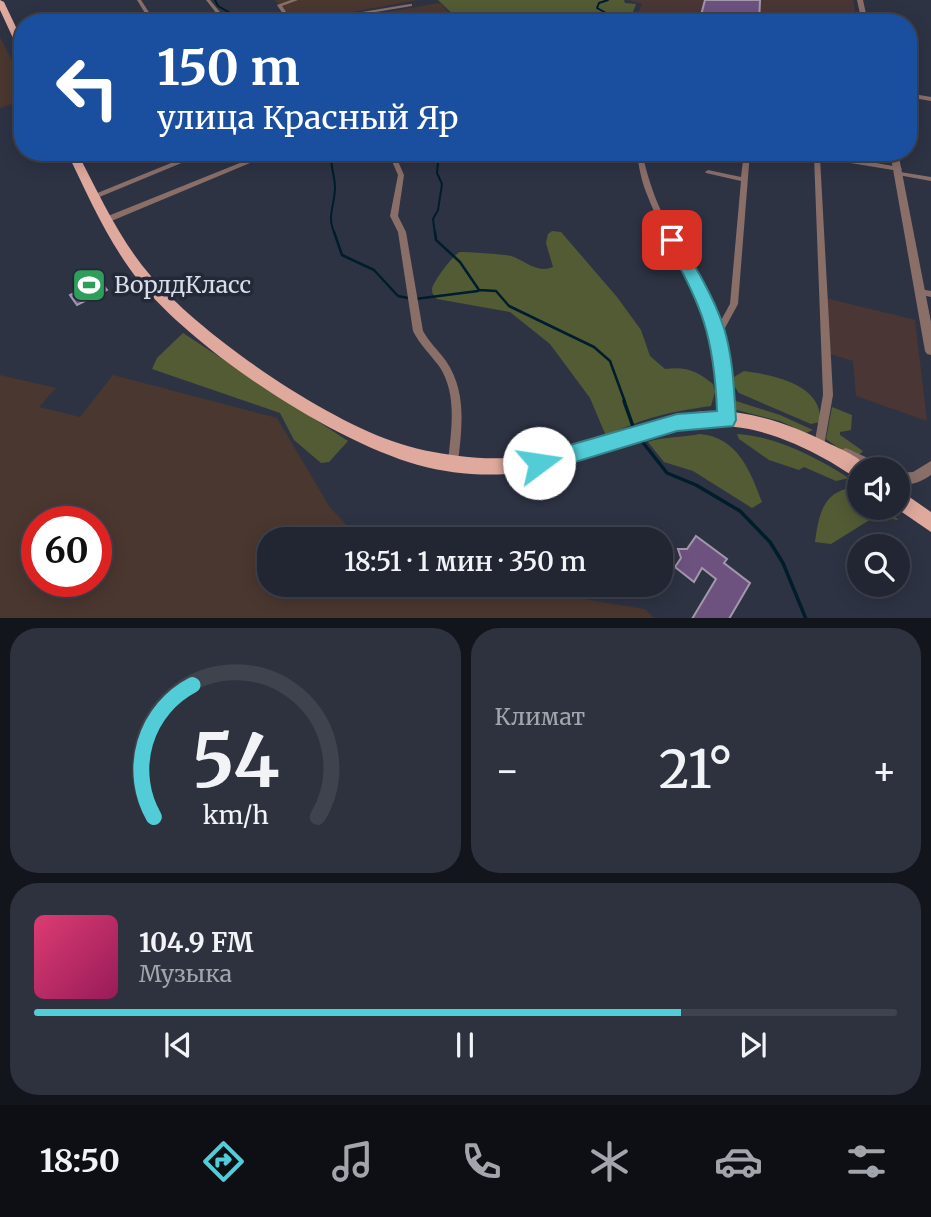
<!DOCTYPE html>
<html lang="ru">
<meta charset="utf-8">
<style>
:root{--surface:#222633;--page:#2e323f;--text:#f1f3f6;--muted:#a2a5ac;--line:#3f434e;--accent:#52ccd6}
body{margin:0;font-family:Merriweather,serif;background:var(--page);color:var(--text);height:100vh;display:flex;flex-direction:column;font-size:26px;white-space:nowrap}
*{box-sizing:border-box;margin:0}
p{font-size:23px;color:var(--muted)}
.icon{flex:none;width:38px;height:38px;fill:none;stroke:currentColor;stroke-width:2;stroke-linecap:round;stroke-linejoin:round}
.map{position:relative;height:618px;overflow:hidden}
.panel{display:flex;flex-direction:column;gap:10px;padding:10px;background:#13151c;flex:1}
.panel>*{flex:none}
.hud{position:absolute;left:14px;top:14px;width:903px;height:147px;border-radius:28px;box-shadow:0 4px 18px #0003,0 0 0 2px var(--line);background:#1a4fa0;color:#fff;overflow:hidden}
.buttons{position:absolute;left:847px;top:457px;display:grid;gap:14px}
.buttons a{display:grid;place-items:center;width:63px;height:63px;border-radius:50%;background:var(--surface);box-shadow:0 4px 18px #0003,0 0 0 2px var(--line);font-size:35px}
.speed{position:absolute;left:21px;top:506px;display:flex;gap:14px;font-size:35px;font-weight:700;text-align:center}
.speed>*{display:grid;place-content:center;width:91px;height:91px;border-radius:50%;background:var(--surface);box-shadow:0 4px 18px #0003,0 0 0 2px var(--line);line-height:1}
.speed .limit{border:10px solid #d22;background:#fff;color:#111}
.pin{position:absolute;display:grid;place-items:center;width:60px;height:60px;color:#fff;margin:-30px;border-radius:14px;box-shadow:0 4px 10px #0006}
.me{position:absolute;width:77px;margin:-38px;rotate:76deg;stroke-linejoin:round;filter:drop-shadow(0 0 5px #0008)}
.turn{display:flex;align-items:center;gap:24px;height:147px;padding:0 28px;font-size:32px}
.turn .icon{width:91px;height:91px;stroke-width:2.5}
.turn b{display:block;font-size:49px;line-height:60px}
.big{font-size:52px;font-weight:600;line-height:1.1}
.panel .widget{flex:1;display:flex;flex-direction:column;justify-content:center;gap:10px;min-width:0;padding:0 24px;border-radius:28px;background:var(--page)}
.panel .dial{align-items:center;gap:0}
.dial svg{height:182px;overflow:visible;fill:none;stroke:var(--line);stroke-width:7;stroke-linecap:round;text-anchor:middle}
.dial text{fill:var(--text);stroke:none}
.song{display:flex;align-items:center;gap:21px}
.cover{width:84px;height:84px;border-radius:10px;background:linear-gradient(135deg,hsl(340 70% 55%),hsl(330 70% 35%))}
.played{height:7px;border-radius:4px;background:linear-gradient(90deg,var(--accent) 75%,var(--line) 75%)}
.keys{display:flex;justify-content:space-around;direction:ltr}
.heat{display:flex;justify-content:space-between;align-items:center;font-size:38px;direction:ltr}
.panel .tiles{flex:1;display:grid;gap:10px;grid-template-columns:1fr 1fr}
.widget:last-child{grid-column:span 2}
.trip{position:absolute;left:257px;top:527px;width:416px;height:70px;border-radius:28px;background:var(--surface);box-shadow:0 4px 18px #0003,0 0 0 2px var(--line);font-weight:600;line-height:70px;text-align:center}
.menu{display:flex;height:112px;justify-content:space-around;align-items:center;background:#0e0f14;color:var(--muted)}
.menu .icon{width:49px;height:49px}
.menu .on{color:var(--accent)}
.menu b{font-size:32px;color:var(--text)}
.map>svg:first-child{display:block}
.commercial{fill:#4a3635}
.industrial{fill:#4a3730;fill-rule:evenodd}
.green{fill:#535b35}
.lines{fill:none;stroke-linecap:round;stroke-linejoin:round}
.stream-far2{stroke:#001d2b;stroke-width:2}
.stream-far1{stroke:#001d2b;stroke-width:2.5}
.stream{stroke:#001d2b;stroke-width:3.5}
.building{fill:#6d5280;stroke:#a398ab;stroke-width:2}
.minor{fill:#8a6f69;fill-rule:evenodd}
.tertiary{fill:#8a6f69;fill-rule:evenodd}
.primary{fill:#dfa99d;fill-rule:evenodd}
.route{fill:#52ccd6;stroke:#35858b;stroke-width:2}
.labels{text-anchor:middle;stroke-width:7;stroke-linejoin:round;paint-order:stroke}
.poi-label{font-size:23px;fill:#d9dde8;stroke:#242939;text-anchor:start}
</style>
<div class="map">
<svg width="931" height="619" viewBox="0 0 931 619">
<rect width="100%" height="100%" fill="#2e3344"/>
<path class="commercial" d="M 628,0 L 853,0 L 857,23 L 633,23 L 642,4 Z
M 826,298 L 915,320 L 927,421 L 856,396 L 853,361 L 830,354 Z"/>
<path class="industrial" d="M 275,0 L 417,0 L 292,23 Z
M 440,3 L 459,23 L 362,23 L 358,17 Z
M 0,37 L 23,82 L 23,100 L 0,108 Z
M 0,375 L 56,388 L 39,407 L 80,417 L 113,375 L 277,418 L 329,506 L 359,539 L 270,539 L 270,584 L 497,585 L 645,609 L 654,618 L 0,618 ZM 37,522 L 96,522 L 96,581 L 37,581 Z"/>
<path class="green" d="M 438,0 L 624,0 L 625,3 L 636,4 L 629,23 L 488,23 L 470,20 L 462,23 Z
M 552,231 L 561,232 L 617,297 L 641,330 L 650,356 L 665,369 C 685,366 698,371 713,384 L 715,392 L 711,406 C 670,412 645,417 606,436 L 590,398 L 550,344 L 510,312 L 437,299 C 434,296 432,294 432,289 C 433,282 453,255 460,252 C 469,252 502,254 511,256 C 525,260 536,274 553,267 L 546,243 L 548,234 Z
M 183,333 L 348,441 L 329,462 L 321,463 L 294,440 L 280,413 L 152,369 L 157,358 Z
M 744,371 C 773,375 823,384 820,422 L 811,424 L 739,393 L 734,386 L 734,377 Z
M 736,401 L 780,415 L 813,430 L 806,433 L 780,421 L 729,408 L 725,402 Z
M 832,407 L 852,415 L 851,430 L 840,432 L 840,435 L 863,451 L 858,456 L 840,449 L 826,439 Z
M 700,434 C 737,437 750,470 762,502 L 752,508 L 693,471 L 664,462 L 648,442 C 666,436 681,438 700,434 Z
M 737,434 C 776,436 817,458 849,478 L 836,481 L 804,467 L 799,470 L 769,460 L 739,439 Z
M 846,489 L 859,493 L 859,508 L 883,508 L 899,520 L 876,516 L 831,544 L 815,542 C 818,521 821,495 846,489 Z"/>
<g class="lines">
<path class="stream-far2" d="M 215,0 L 218,6 L 239,18 L 233,23
M 603,23 L 607,18 L 593,14 L 606,13 L 597,8 L 599,3 L 608,0
M 332,152 C 329,165 335,175 335,187 C 335,205 326,217 335,234
M 435,234 L 433,219 L 438,210 L 442,184 L 437,173 L 439,152"/>
<path class="stream-far1" d="M 334,232 L 342,255 L 374,270 L 398,296 L 408,298
M 435,232 L 436,240 L 460,262 L 479,290 L 496,291 L 509,306 L 594,347 L 610,361 L 625,402
M 415,299 L 478,291"/>
<path class="stream" d="M 624,401 L 635,432
M 641,440 L 667,473 L 696,485 L 740,511 L 770,542 L 783,563 L 806,619"/>
</g>
<path class="building" d="M 705,0 L 760,0 L 759,23 L 703,21 L 700,19 Z
M 99,280 L 107,290 L 77,305 L 70,295 Z
M 696,536 L 727,559 L 724,563 L 750,583 L 729,619 L 692,619 L 716,579 L 702,568 L 694,582 L 675,567 L 681,558 L 678,549 L 687,549 Z"/>
<g class="lines">
<path class="minor" d="M 137,0 L 141,0 L 156,23 L 151,23 Z
M 206,0 L 210,0 L 229,23 L 224,23 Z
M 291,0 L 298,0 L 282,6 L 294,23 L 289,23 L 277,5 Z
M 410,4 L 412,4 L 412,6 L 309,23 L 296,23 Z
M 908,93 L 931,97 L 931,101 L 908,97 Z
M 198,152 L 208,152 L 97,198 L 91,198 L 90,196 Z
M 267,152 L 276,152 L 109,222 L 103,222 L 102,220 L 103,218 Z
M 388,152 L 394,152 L 404,175 L 398,216 L 406,232 L 423,331 C 429,342 439,351 446,361 C 467,392 462,428 458,462 L 457,466 L 453,467 L 449,466 L 448,462 C 451,431 458,394 439,366 C 430,354 420,345 413,331 L 398,232 L 390,216 L 398,175 Z
M 744,152 L 750,152 L 738,304 L 725,328 L 720,330 L 726,361 L 731,420 L 730,423 L 726,424 L 722,423 L 721,420 C 718,381 718,340 703,303 C 688,266 662,234 648,197 C 643,186 640,173 638,161 L 641,159 L 644,161 C 649,181 655,199 664,217 C 683,253 707,285 719,324 L 730,304 L 741,181 L 706,173 L 705,172 L 708,170 L 741,177 Z
M 797,152 L 813,152 L 899,167 L 902,169 L 899,171 L 820,158 L 833,395 L 824,446 L 823,449 L 819,451 L 815,449 L 814,446 L 823,395 L 814,156 Z
M 900,172 L 931,177 L 931,181 L 898,175 L 898,173 Z
M 920,289 L 931,291 L 931,297 L 917,294 L 916,292 Z"/>
<path class="tertiary" d="M 857,0 L 863,0 L 868,23 L 862,23 Z
M 890,152 L 898,152 L 931,322 L 931,355 L 927,354 L 925,351 Z
M 846,448 L 883,465 L 885,469 L 864,469 L 841,458 L 840,454 L 841,450 Z
M 931,461 L 931,475 C 921,482 910,486 898,485 L 898,473 L 913,472 Z"/>
<path class="primary" d="M 0,0 L 4,2 L 23,42 L 23,54 L 19,51 L 0,10 Z
M 67,152 L 77,152 C 99,194 119,239 150,275 C 201,335 318,415 392,441 C 414,449 436,453 459,456 C 504,462 547,456 590,443 C 625,432 659,417 696,412 C 741,407 789,423 828,443 C 840,449 862,457 867,469 L 859,469 L 859,478 C 848,474 838,466 827,460 C 802,446 776,435 749,429 C 665,412 590,471 507,474 C 478,476 447,473 418,465 C 332,441 195,351 139,281 C 108,242 88,196 67,152 Z
M 898,489 L 931,512 L 931,532 L 896,508 L 898,508 Z"/>
</g>
<path class="route" d="M 672,235 L 677,237 C 695,266 713,295 724,328 C 733,358 734,389 736,420 L 733,426 L 677,431 L 539,473 L 532,470 L 529,463 L 532,457 L 539,454 L 677,414 L 717,411 C 714,336 702,305 665,240 Z"/>
<defs>
<g id="stadium-square" transform="scale(1.75)"><rect x="-9" y="-9" width="18" height="18" rx="4" fill="#2e9e5b" stroke="#242939"/><path d="M0-5a6.5 5 0 1 0 0 10a6.5 5 0 1 0 0-10ZM-3.5-1.8h7v3.6h-7Z" fill="#fff"/></g>
</defs>
<g fill-rule="evenodd">
<use href="#stadium-square" x="89" y="285"/>
</g>
<g class="labels">
<g class="poi-label">
<text x="114" y="293">ВорлдКласс</text>
</g>
</g>
</svg>
<div class="buttons">
<a><svg class="icon" aria-label="sound" viewBox="0 0 24 24"><path d="M4 9h4l5-4v14l-5-4H4zM17 9q2 3 0 6"/></svg></a>
<a><svg class="icon" aria-label="search" viewBox="0 0 24 24"><circle cx="10" cy="10" r="6"/><path d="M15 15l6 6"/></svg></a>
</div>
<div class="speed"><div class="limit">60</div></div>
<div class="pin" style="left:672px;top:240px;background:#d93025"><svg class="icon" aria-label="arrive" viewBox="0 0 24 24"><path d="M6 21V4h12l-3 4 3 4H6"/></svg></div>
<svg class="me" style="left:539px;top:463px" viewBox="-20 -20 40 40"><circle r="19" fill="#fff"/><path d="M0-13L10 11 0 6-10 11z" fill="#52ccd6"/></svg>
<div class="trip">18:51 · 1 мин · 350 m</div>
<div class="hud">
<div class="turn"><svg class="icon" aria-label="left" viewBox="0 0 24 24"><path d="M17 20v-9H6M10 6l-5 5 5 5"/></svg><div><b>150 m</b>улица Красный Яр</div></div>
</div>
</div>
<section class="panel">
<div class="tiles">
<div class="widget dial"><svg viewBox="0 0 100 80">
<path d="M14 69A42 42 0 1 1 86 69"/>
<path d="M14 69A42 42 0 0 1 31 11" stroke="#52ccd6"/>
<text x="50" y="56" font-size="32" font-weight="700">54</text>
<text x="50" y="72" font-size="11">km/h</text>
</svg></div>
<div class="widget"><p>Климат</p>
<div class="heat"><a>−</a><b class="big">21°</b><a>+</a></div>
</div>
<div class="widget">
<div class="song"><i class="cover"></i><div><b>104.9 FM</b><p>Музыка</p></div></div>
<div class="played"></div>
<div class="keys"><svg class="icon" aria-label="previous" viewBox="0 0 24 24"><path d="M18 5L8 12l10 7zM5 5v14"/></svg><svg class="icon" aria-label="pause" viewBox="0 0 24 24"><path d="M8 5v14M16 5v14"/></svg><svg class="icon" aria-label="next" viewBox="0 0 24 24"><path d="M6 5l10 7-10 7zM19 5v14"/></svg></div>
</div>
</div>
</section>
<nav class="menu">
<b>18:50</b>
<svg class="icon on" aria-label="directions" viewBox="0 0 24 24"><path d="M12 3l9 9-9 9-9-9zM9 14v-3h6M13 9l2 2-2 2"/></svg>
<svg class="icon" aria-label="music" viewBox="0 0 24 24"><path d="M9 18V5l10-2v13"/><circle cx="6" cy="18" r="3"/><circle cx="16" cy="16" r="3"/></svg>
<svg class="icon" aria-label="phone" viewBox="0 0 24 24"><path d="M5 4h4l2 5-3 2q2 4 5 5l2-3 5 2v4C11 20 4 13 5 4z"/></svg>
<svg class="icon" aria-label="climate" viewBox="0 0 24 24"><path d="M12 3v18M4 7l16 10M4 17L20 7"/></svg>
<svg class="icon" aria-label="car" viewBox="0 0 24 24"><path d="M5 17H2v-5l4-1 3-4h7l3 4 3 1v5h-3M9 17h6M6 11h13"/><circle cx="7" cy="17" r="2"/><circle cx="17" cy="17" r="2"/></svg>
<svg class="icon" aria-label="filters" viewBox="0 0 24 24"><path d="M4 7h16M4 17h16"/><circle cx="9" cy="7" r="2"/><circle cx="15" cy="17" r="2"/></svg>
</nav>
